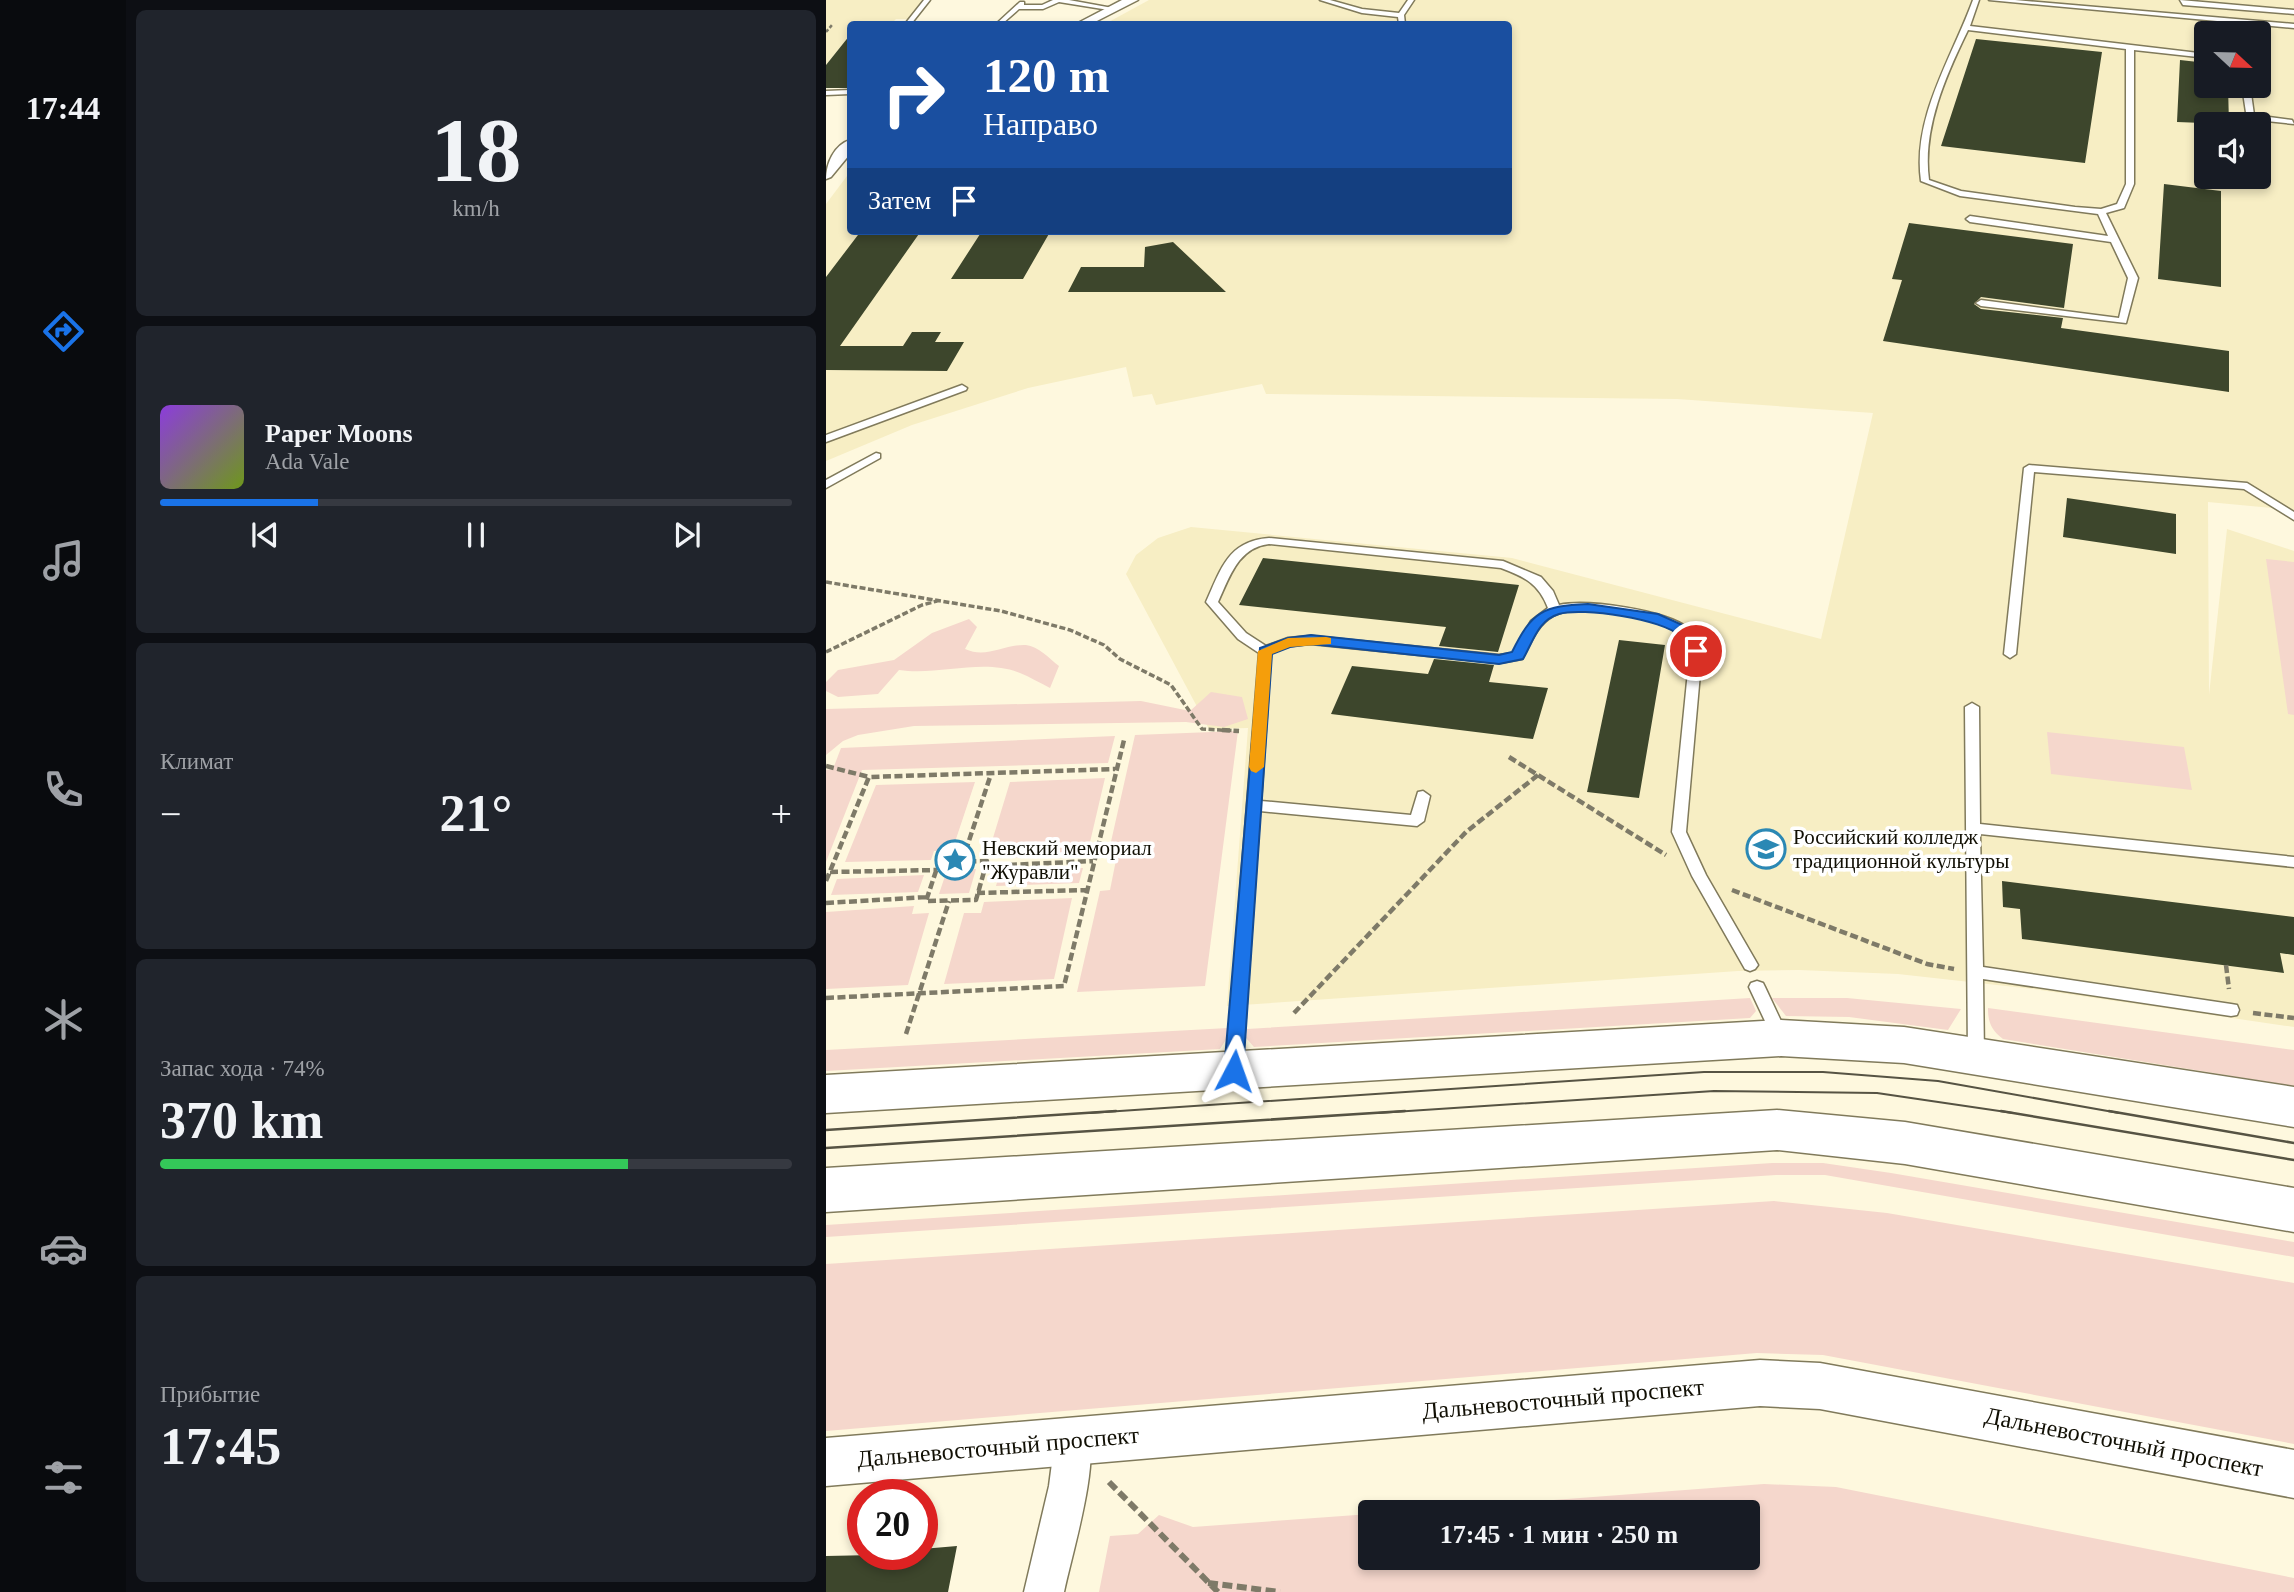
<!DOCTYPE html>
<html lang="ru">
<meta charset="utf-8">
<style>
:root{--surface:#171b24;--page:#20242c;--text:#f1f3f6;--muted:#9ea1a6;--line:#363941;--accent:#1a73e8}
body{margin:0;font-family:Georgia,serif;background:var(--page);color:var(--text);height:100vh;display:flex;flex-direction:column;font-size:26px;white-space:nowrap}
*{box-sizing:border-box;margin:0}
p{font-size:23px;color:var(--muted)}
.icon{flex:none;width:38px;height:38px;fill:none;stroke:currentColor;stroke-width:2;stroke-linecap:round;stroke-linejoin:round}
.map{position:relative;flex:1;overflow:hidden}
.details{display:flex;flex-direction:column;gap:10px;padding:10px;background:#0d0f14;width:700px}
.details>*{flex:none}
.guide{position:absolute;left:21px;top:21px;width:665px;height:214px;border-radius:7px;box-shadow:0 4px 10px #0003;background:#1a4fa0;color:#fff;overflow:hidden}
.needle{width:46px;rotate:112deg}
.tools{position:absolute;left:1368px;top:21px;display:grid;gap:14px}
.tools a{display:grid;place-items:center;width:77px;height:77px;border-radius:7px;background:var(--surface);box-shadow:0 4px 10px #0003;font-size:35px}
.speed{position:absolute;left:21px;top:1479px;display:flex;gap:14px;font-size:35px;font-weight:700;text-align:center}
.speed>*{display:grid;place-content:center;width:91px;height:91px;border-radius:50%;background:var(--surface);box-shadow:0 4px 10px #0003;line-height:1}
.speed .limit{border:10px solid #d22;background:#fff;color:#111}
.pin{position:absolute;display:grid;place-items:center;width:60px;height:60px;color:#fff;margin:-30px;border:4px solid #fff;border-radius:50%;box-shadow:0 2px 7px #0007}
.me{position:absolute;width:77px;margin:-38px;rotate:4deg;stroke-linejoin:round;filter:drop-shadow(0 0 5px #0008)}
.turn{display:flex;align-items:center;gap:24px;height:147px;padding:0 21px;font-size:32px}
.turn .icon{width:91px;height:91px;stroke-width:2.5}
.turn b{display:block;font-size:49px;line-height:60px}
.then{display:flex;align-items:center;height:66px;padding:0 21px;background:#0003;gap:14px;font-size:26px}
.big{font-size:52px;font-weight:700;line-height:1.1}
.details .tile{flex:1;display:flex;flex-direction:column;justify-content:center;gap:10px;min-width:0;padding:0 24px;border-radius:10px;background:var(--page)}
.details .dial{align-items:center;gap:0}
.dial b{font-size:91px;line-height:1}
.song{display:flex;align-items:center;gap:21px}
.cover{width:84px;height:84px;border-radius:10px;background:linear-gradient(135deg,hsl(270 70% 55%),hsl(80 70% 35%))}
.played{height:7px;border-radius:4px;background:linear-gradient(90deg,var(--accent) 25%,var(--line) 25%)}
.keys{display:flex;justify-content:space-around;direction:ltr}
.heat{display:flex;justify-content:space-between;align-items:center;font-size:38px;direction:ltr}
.charge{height:10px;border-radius:5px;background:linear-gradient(90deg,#34c759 74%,var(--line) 0)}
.trip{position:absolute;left:532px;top:1500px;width:402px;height:70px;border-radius:7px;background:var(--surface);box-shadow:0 4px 10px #0003;font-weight:700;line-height:70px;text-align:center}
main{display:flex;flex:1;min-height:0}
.menu{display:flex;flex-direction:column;width:126px;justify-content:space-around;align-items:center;background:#090b0e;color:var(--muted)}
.menu .icon{width:49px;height:49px}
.menu .selected{color:var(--accent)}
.menu b{font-size:32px;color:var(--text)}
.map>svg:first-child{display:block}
.built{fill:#f7eec4;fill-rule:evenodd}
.green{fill:#f5d7cc}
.building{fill:#3d462c}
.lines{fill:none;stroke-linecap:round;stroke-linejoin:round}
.service-casing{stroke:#807a5b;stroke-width:3}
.minor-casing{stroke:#807a5b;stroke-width:3}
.tertiary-casing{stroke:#807a5b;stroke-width:3}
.secondary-casing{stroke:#807a5b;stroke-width:3}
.path-far3{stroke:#7e7a68;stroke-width:2.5;stroke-dasharray:3.5 2;stroke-linecap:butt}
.path-far2{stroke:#7e7a68;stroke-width:3.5;stroke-dasharray:6 2.5;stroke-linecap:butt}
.path-far1{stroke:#7e7a68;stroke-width:4.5;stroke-dasharray:8 3.5;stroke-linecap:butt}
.path{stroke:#7e7a68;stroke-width:6;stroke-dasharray:10 4.5;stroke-linecap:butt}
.service{fill:#fff;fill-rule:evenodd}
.minor{fill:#fff;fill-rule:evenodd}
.tertiary{fill:#fff;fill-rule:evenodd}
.secondary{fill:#fff;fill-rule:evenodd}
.tram-far1{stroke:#565343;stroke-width:2}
.tram{stroke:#565343;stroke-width:2.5}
.route{fill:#1a73e8;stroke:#114b97;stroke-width:2}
.slow{fill:#f59e0b}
.labels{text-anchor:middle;stroke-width:7;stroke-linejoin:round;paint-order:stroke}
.poi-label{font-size:21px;fill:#110f04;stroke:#fff;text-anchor:start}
.near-street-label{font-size:24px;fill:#110f04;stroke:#fff}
</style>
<main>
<nav class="menu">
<b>17:44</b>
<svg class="icon selected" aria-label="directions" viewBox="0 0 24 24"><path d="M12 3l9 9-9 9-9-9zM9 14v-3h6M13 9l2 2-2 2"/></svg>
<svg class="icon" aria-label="music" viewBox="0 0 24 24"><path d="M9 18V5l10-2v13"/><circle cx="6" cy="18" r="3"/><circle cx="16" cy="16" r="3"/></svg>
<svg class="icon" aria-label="phone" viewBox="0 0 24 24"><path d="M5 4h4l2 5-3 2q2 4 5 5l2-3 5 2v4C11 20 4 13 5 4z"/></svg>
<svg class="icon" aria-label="climate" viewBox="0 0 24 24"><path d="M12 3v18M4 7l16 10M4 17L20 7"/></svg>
<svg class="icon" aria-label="car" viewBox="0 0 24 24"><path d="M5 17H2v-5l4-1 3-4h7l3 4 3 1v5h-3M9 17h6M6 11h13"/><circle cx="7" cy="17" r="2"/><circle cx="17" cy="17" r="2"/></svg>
<svg class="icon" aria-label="filters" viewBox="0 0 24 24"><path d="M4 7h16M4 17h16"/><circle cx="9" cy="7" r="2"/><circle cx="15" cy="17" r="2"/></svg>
</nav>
<section class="details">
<div class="tile dial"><b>18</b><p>km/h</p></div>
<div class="tile">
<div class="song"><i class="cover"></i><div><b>Paper Moons</b><p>Ada Vale</p></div></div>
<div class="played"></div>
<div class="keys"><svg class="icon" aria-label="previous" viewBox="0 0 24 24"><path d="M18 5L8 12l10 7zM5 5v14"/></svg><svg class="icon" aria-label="pause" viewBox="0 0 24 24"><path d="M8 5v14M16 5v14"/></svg><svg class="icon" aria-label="next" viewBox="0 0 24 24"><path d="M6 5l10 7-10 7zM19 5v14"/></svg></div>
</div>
<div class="tile"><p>Климат</p>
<div class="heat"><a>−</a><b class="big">21°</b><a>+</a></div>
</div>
<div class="tile"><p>Запас хода · 74%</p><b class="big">370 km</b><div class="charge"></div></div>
<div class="tile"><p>Прибытие</p><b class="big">17:45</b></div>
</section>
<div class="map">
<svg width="1468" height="1592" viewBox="0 0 1468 1592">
<rect width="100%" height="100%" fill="#fef8de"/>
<path class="built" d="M 0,0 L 97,0 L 83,19 L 70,19 L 65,24 L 24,24 L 24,35 L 0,65 Z
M 323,0 L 1468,0 L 1468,510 L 1382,502 L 1383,695 L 1401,529 L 1468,551 L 1468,1027 L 1207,989 L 1072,974 L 973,970 L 912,971 L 401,1006 L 422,728 L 383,729 L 300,574 L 310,555 L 332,538 L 365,527 L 686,558 L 995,639 L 1047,413 L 851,399 L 440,394 L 436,384 L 330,405 L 326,394 L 307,397 L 300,367 L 202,388 L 86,425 L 0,461 L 0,204 L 24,172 L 24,231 L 682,231 L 682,24 L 279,24 ZM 1381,33 L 1433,33 L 1433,86 L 1381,86 ZM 1381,124 L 1433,124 L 1433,177 L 1381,177 Z"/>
<path class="green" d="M 1440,559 L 1468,562 L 1468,715 L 1462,714 Z
M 143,619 L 151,627 L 139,649 C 161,659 177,644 200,645 C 212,646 224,659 233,666 L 224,688 C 214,683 204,677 194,673 C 157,658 112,676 73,670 L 52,694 L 12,697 L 0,691 L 0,682 L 12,670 L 68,660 L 106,633 Z
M 385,692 L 416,697 L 422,719 L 398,727 L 360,722 L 88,726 L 32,735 L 17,741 L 0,755 L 0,709 L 315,701 L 364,711 Z
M 412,731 L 379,986 L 251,992 L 274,891 L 284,890 L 291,855 L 282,855 L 309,735 Z
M 1221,732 L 1358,747 L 1366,790 L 1225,774 Z
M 289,736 L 282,763 L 36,770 L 0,862 L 0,770 L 7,769 L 15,748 Z
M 279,778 L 261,855 L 178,858 L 180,850 L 163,851 L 184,782 Z
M 149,782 L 126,851 L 108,851 L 105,860 L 19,862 L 50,785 Z
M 257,868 L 253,883 L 170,886 L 174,871 Z
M 150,869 L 143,893 L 113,894 L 121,870 Z
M 98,875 L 92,892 L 5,895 L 11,879 Z
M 246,898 L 228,979 L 118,984 L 138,913 L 155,913 L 158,902 Z
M 88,906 L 86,914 L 103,913 L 82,985 L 0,989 L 0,912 Z
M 924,998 L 930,1011 L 924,1018 L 428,1047 L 420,1038 L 421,1029 Z
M 946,998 L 1021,998 L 1135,1009 L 1122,1030 L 1023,1017 L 960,1016 Z
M 1162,1008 L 1468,1050 L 1468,1086 L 1177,1039 C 1165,1030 1162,1022 1162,1008 Z
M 402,1028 L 401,1038 L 394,1049 L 0,1071 L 0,1050 Z
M 946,1163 L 997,1163 L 1065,1173 L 1468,1242 L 1468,1257 L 999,1175 L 950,1175 L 0,1237 L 0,1225 Z
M 948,1201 L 1061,1213 L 1468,1283 L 1468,1444 L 997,1355 L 931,1353 L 0,1431 L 0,1264 Z
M 938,1484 L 1010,1487 L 1468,1578 L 1468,1592 L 273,1592 L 284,1536 L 312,1534 L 333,1515 L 367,1527 L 544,1514 L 544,1558 L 922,1558 L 922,1512 L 570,1512 Z"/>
<path class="building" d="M 24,35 L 24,88 L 0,88 L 0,65 Z
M 1150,39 L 1276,52 L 1259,163 L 1115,146 Z
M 1354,60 L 1381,63 L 1381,86 L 1402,86 L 1403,124 L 1351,122 Z
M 1338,184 L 1395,191 L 1395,287 L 1332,279 Z
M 1083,223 L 1247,244 L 1238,308 L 1155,297 L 1148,304 L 1155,309 L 1237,318 L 1235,328 L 1403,351 L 1403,392 L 1057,341 L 1076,280 L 1066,279 Z
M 35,231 L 95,231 L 14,346 L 77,346 L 86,332 L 115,332 L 109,342 L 138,342 L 121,371 L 0,370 L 0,277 Z
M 156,231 L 208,231 L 224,232 L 197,279 L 125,279 Z
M 347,242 L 400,292 L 242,292 L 255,267 L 318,267 L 319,247 Z
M 1241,498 L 1350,514 L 1350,554 L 1237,537 Z
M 437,558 L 637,579 L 693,585 L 672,652 L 613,646 L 620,627 L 413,605 Z
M 793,640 L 839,645 L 813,798 L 761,792 Z
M 608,659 L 668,665 L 663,682 L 722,688 L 707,739 L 505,714 L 526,666 L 602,674 Z
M 1176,881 L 1468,917 L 1468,955 L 1454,953 L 1458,973 L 1196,939 L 1194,909 L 1177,907 Z
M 131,1546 L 122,1592 L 0,1592 L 0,1556 L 96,1554 L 96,1549 Z"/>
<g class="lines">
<g class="service-casing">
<path id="service" d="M 98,0 L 104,0 L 85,24 L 79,24 Z
M 227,0 L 243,0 L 292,9 L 289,11 L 233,2 L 217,9 L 193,9 L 176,24 L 170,24 L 194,2 L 198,2 L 198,5 L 216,5 Z
M 494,0 L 504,0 L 536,9 L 573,13 L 582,0 L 588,0 L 578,15 L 579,24 L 573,24 L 572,17 L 536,13 Z
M 1147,0 L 1153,0 L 1144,26 L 1381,54 L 1381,58 L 1308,50 L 1308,184 L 1298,208 L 1280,213 L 1312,278 L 1300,323 L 1155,306 L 1150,303 L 1155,300 L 1293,318 L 1302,278 L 1285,242 L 1144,222 L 1140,219 L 1144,216 L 1282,236 L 1272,214 L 1134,196 L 1095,181 C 1086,117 1126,58 1147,0 ZM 1142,30 L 1300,49 L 1300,184 L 1291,204 L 1275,209 L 1249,207 L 1135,191 L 1103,180 C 1096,129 1120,75 1142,30 Z
M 1163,0 L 1189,0 L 1468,24 L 1468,28 Z
M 1354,0 L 1468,10 L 1468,14 L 1357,5 Z
M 1433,60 L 1441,61 L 1442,63 L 1433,64 Z
M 1416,86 L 1424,86 L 1428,115 L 1466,120 L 1468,124 L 1421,119 Z
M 24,90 L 24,94 L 0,95 L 0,91 Z
M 136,385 L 141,388 L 140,390 L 0,442 L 0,435 Z
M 50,453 L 54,454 L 54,458 L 0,488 L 0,480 Z
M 1203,465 L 1421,483 L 1468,512 L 1468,520 L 1418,489 L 1208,472 L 1190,654 L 1184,658 L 1178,654 L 1198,468 Z
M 443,538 L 677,561 L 715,577 L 727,591 L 733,605 C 761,599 839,610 862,628 C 868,633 872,643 876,651 L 860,832 L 880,875 L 932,965 L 929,969 L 924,971 L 919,969 L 866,876 L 846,832 L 864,651 C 860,645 858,638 852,633 C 831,617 750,602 727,616 C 710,626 705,643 696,659 L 673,663 L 485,644 L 464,646 L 445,653 L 435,801 L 585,815 L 592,792 L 597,791 L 604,796 L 598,821 L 591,826 L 434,811 L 416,1070 L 414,1075 L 408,1077 L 402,1075 L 400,1070 L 433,653 L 412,639 L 380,602 C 395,569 402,541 443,538 ZM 443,544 L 675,568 C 699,577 713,584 722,608 L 705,621 L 687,653 L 673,655 L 485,636 L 462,638 L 440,646 L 420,633 L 392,602 C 404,576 412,548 443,544 Z
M 1146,703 L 1153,707 L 1154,824 L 1468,857 L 1468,867 L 1154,834 L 1157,967 L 1405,1004 L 1411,1005 L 1413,1010 L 1411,1015 L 1405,1016 L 1157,979 L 1158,1056 L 1156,1061 L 1150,1063 L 1144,1061 L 1142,1056 L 1139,707 Z
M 931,981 L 937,983 L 939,987 L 962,1036 L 960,1041 L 954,1043 L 948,1041 L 946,1036 L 923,987 L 925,983 Z"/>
</g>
<g class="minor-casing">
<path id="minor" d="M 296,0 L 312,0 L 265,24 L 250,24 Z
M 24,140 L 24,154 L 5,177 L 0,179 C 0,164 8,145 24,140 Z
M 248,1421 L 261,1427 C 275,1460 246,1553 238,1592 L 198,1592 L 223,1486 L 229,1440 L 235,1427 Z"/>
</g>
<g class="tertiary-casing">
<path id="tertiary" d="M 934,1360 L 994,1363 L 1468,1450 L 1468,1498 L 994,1409 L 934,1406 L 0,1486 L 0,1438 Z"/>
</g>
<g class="secondary-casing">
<path id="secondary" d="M 955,1020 L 1078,1027 L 1468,1087 L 1468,1127 L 1078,1063 L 955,1056 L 0,1113 L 0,1075 Z
M 951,1110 L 1079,1122 L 1468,1188 L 1468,1232 L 1079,1164 L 951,1150 L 0,1212 L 0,1168 Z"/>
</g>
<path class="path-far3" d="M 0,32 L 6,25"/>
<path class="path-far2" d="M 0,582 L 175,611 L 244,630 L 278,645 L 294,659 L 345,685 L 376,729 L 413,731
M 0,652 L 96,605 L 111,601"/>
<path class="path-far1" d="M 396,730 L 413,731
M 683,757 L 840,855
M 0,766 L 43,777
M 161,861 L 150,900 L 100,901 L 113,862 Z
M 136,862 L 165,774
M 160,866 L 267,861
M 4,872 L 111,870
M 0,881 L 43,777 L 289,769
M 906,890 L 1101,964 L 1128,969
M 151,893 L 260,890
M 0,903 L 102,897
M 1400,965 L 1403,989
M 0,998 L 238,986 L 298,740
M 468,1013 L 640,832 L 712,775
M 1427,1013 L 1468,1018
M 80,1034 L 123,901"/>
<path class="path" d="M 283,1482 L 392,1592
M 382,1583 L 454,1592"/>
<use href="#service" class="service"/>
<use href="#minor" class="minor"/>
<use href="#tertiary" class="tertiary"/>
<use href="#secondary" class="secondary"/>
<path class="tram-far1" d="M 264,1113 L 878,1072 L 997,1072 L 1112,1081 L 1293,1113
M 552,1113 L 888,1091 L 1051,1093 L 1187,1113"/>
<path class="tram" d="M 1175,1111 L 1468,1160
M 1283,1111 L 1468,1143
M 0,1130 L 290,1111
M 0,1148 L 579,1111"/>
</g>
<path class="route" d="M 762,604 L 832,614 L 863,628 L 877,651 L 875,654 L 865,654 C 861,649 858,640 854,636 C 837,619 756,607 733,614 C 712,620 707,642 697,659 L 673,664 L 485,644 L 464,647 L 446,654 L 417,1071 L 414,1077 L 401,1077 L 398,1071 L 434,648 L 462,638 L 485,635 L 673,655 L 686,652 C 706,611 717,606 762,604 Z"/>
<path class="slow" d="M 500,637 L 505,638 L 505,644 L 464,647 L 446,654 L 438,767 L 430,773 L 425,771 L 423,767 L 432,651 L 462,638 Z"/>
<defs>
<g id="university-ring" transform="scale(2.0125)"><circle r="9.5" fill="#fff" stroke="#2b88b4" stroke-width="1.5"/><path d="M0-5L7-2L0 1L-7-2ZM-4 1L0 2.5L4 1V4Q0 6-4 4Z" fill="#2b88b4"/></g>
<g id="sight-ring" transform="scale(2.0125)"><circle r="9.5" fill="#fff" stroke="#2b88b4" stroke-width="1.5"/><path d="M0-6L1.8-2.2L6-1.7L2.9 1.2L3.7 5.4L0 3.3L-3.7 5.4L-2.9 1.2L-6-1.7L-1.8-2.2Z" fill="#2b88b4"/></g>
</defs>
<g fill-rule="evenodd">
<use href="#university-ring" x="940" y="849"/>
<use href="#sight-ring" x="129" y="860"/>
</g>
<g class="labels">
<g class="poi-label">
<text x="967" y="844">Российский колледж<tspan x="967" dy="24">традиционной культуры</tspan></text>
<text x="156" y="855">Невский мемориал<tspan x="156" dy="24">"Журавли"</tspan></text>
</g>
<g class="near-street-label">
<text transform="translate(737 1399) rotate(-5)" y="8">Дальневосточный проспект</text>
<text transform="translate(1298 1442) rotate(11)" y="8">Дальневосточный проспект</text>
<text transform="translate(172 1447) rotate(-5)" y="8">Дальневосточный проспект</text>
</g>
</g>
</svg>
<div class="tools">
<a><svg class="needle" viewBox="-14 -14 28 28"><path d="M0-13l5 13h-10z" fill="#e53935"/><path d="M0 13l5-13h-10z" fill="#9ea1a6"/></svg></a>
<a><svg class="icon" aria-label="sound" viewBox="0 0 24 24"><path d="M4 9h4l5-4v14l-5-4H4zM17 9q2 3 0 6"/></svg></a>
</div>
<div class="speed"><div class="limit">20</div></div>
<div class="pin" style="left:870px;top:651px;background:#d93025"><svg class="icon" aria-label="arrive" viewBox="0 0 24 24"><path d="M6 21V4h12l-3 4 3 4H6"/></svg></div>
<svg class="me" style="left:408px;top:1071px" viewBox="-20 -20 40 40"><path d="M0-17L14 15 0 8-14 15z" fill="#1a73e8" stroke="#fff" stroke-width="4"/></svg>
<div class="trip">17:45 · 1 мин · 250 m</div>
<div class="guide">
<div class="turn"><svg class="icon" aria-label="right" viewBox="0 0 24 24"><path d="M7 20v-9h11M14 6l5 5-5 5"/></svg><div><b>120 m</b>Направо</div></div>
<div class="then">Затем<svg class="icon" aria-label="arrive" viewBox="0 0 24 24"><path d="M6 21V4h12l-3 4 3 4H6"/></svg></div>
</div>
</div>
</main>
